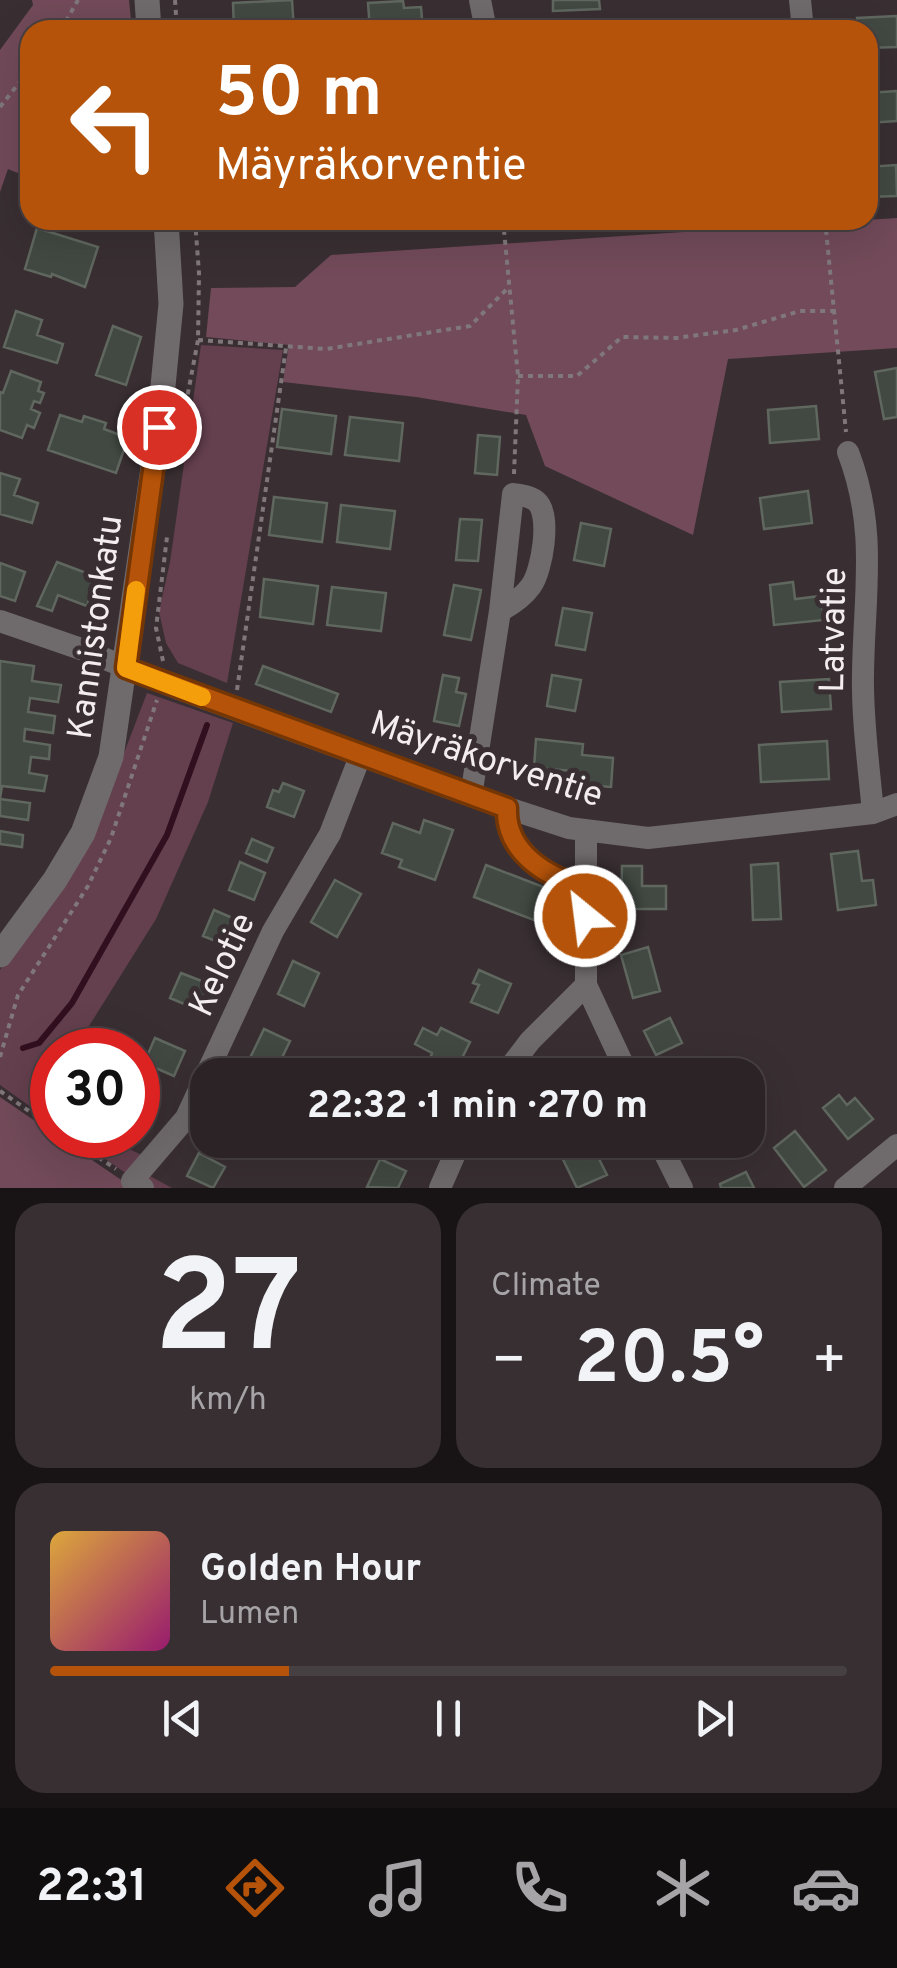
<!DOCTYPE html>
<meta charset="utf-8">
<style>
:root{--surface:#2b2326;--page:#372f32;--text:#f1f3f6;--muted:#a6a4a7;--line:#474043;--accent:#b45309}
body{margin:0;font-family:Overpass,sans-serif;background:var(--page);color:var(--text);height:100vh;display:flex;flex-direction:column;font-size:38px;white-space:nowrap}
*{box-sizing:border-box;margin:0}
p{font-size:32px;color:var(--muted)}
.icon{flex:none;width:55px;height:55px;fill:none;stroke:currentColor;stroke-width:2;stroke-linecap:round;stroke-linejoin:round}
.map{position:relative;height:1188px;overflow:hidden}
.drawer{display:flex;flex-direction:column;gap:15px;padding:15px;background:#181315;flex:1}
.drawer>*{flex:none}
.guide{position:absolute;left:20px;top:20px;width:858px;height:210px;border-radius:30px;box-shadow:0 10px 40px #0002,0 0 0 2px var(--line);background:#b45309;color:#fff;overflow:hidden}
.speed{position:absolute;left:30px;top:1028px;display:flex;gap:20px;font-size:50px;font-weight:700;text-align:center}
.speed>*{display:grid;place-content:center;width:130px;height:130px;border-radius:50%;background:var(--surface);box-shadow:0 10px 40px #0002,0 0 0 2px var(--line);line-height:1}
.speed .limit{border:15px solid #d22;background:#fff;color:#111}
.pin{position:absolute;display:grid;place-items:center;width:85px;height:85px;color:#fff;margin:-42px;border:5px solid #fff;border-radius:50%;box-shadow:0 2px 10px #0007}
.me{position:absolute;width:110px;margin:-55px;rotate:331deg;stroke-linejoin:round;filter:drop-shadow(0 0 8px #0008)}
.turn{display:flex;align-items:center;gap:35px;height:210px;padding:0 30px;font-size:45px}
.turn .icon{width:130px;height:130px;stroke-width:2.5}
.turn b{display:block;font-size:70px;line-height:85px}
.big{font-size:75px;font-weight:700;line-height:1.1}
.drawer .widget{flex:1;display:flex;flex-direction:column;justify-content:center;gap:15px;min-width:0;padding:0 35px;border-radius:30px;background:var(--page)}
.drawer .dial{align-items:center;gap:0}
.dial b{font-size:130px;line-height:1}
.song{display:flex;align-items:center;gap:30px}
.cover{width:120px;height:120px;border-radius:15px;background:linear-gradient(135deg,hsl(40 70% 55%),hsl(320 70% 35%))}
.played{height:10px;border-radius:5px;background:linear-gradient(90deg,var(--accent) 30%,var(--line) 30%)}
.keys{display:flex;justify-content:space-around;direction:ltr}
.heat{display:flex;justify-content:space-between;align-items:center;font-size:55px;direction:ltr}
.drawer .tiles{flex:1;display:grid;gap:15px;grid-template-columns:1fr 1fr}
.widget:last-child{grid-column:span 2}
.trip{position:absolute;left:190px;top:1058px;width:575px;height:100px;border-radius:30px;background:var(--surface);box-shadow:0 10px 40px #0002,0 0 0 2px var(--line);font-weight:700;line-height:100px;text-align:center}
.menu{display:flex;height:160px;justify-content:space-around;align-items:center;background:#110e0f;color:var(--muted)}
.menu .icon{width:70px;height:70px}
.menu .selected{color:var(--accent)}
.menu b{font-size:45px;color:var(--text)}
.map>svg:first-child{display:block}
.green{fill:#643f4e}
.forest{fill:#724a59}
.lines{fill:none;stroke-linecap:round;stroke-linejoin:round}
.stream{stroke:#310f1e;stroke-width:6}
.building{fill:#414942;stroke:#5f675f;stroke-width:2.5}
.path{stroke:#80777b;stroke-width:4;stroke-dasharray:5 5;stroke-linecap:butt}
.service{stroke:#6f6a6c;stroke-width:11}
.minor{stroke:#6f6a6c;stroke-width:22}
.tertiary{stroke:#6f6a6c;stroke-width:25}
.route-casing{stroke:#753606;stroke-width:25}
.route{stroke:#b45309;stroke-width:18}
.slow{stroke:#f59e0b;stroke-width:18}
.labels{text-anchor:middle;stroke-width:10;stroke-linejoin:round;paint-order:stroke}
.street-label{font-size:35px;fill:#f4edef;stroke:#392f33}
</style>
<div class="map">
<svg width="897" height="1188" viewBox="0 0 897 1188">
<rect width="100%" height="100%" fill="#392f33"/>
<path class="green" d="M 201,345 L 283,350 L 227,683 L 178,663 L 166,643 L 159,612 L 170,562 Z
M 147,693 L 233,723 L 208,802 L 156,919 L 74,1050 L 52,1050 L 52,1079 L 31,1107 L 0,1085 L 0,970 L 90,842 Z
M 71,1135 L 99,1135 L 146,1157 L 137,1169 L 172,1188 L 147,1188 Z"/>
<path class="forest" d="M 32,0 L 129,0 L 132,30 L 30,30 L 30,178 L 8,169 L 0,192 L 0,50 L 33,5 Z
M 897,218 L 897,348 L 728,359 L 693,535 L 545,466 L 526,415 L 416,397 L 283,382 L 289,345 L 206,337 L 211,288 L 295,287 L 331,255 Z
M 0,1097 L 133,1188 L 0,1188 Z"/>
<g class="lines">
<path class="stream" d="M 23,1048 L 39,1043 L 72,1003 L 167,835 L 207,725"/>
</g>
<path class="building" d="M 292,0 L 294,30 L 234,30 L 233,3 Z
M 553,0 L 599,0 L 600,9 L 553,11 Z
M 403,1 L 404,8 L 421,7 L 423,30 L 370,30 L 368,3 Z
M 897,16 L 897,47 L 868,48 L 868,30 L 858,30 L 857,18 Z
M 897,91 L 897,121 L 868,123 L 868,93 Z
M 896,165 L 897,196 L 868,197 L 868,167 Z
M 37,228 L 98,247 L 85,287 L 52,274 L 51,277 L 25,269 Z
M 16,311 L 42,320 L 37,335 L 63,344 L 57,363 L 4,347 Z
M 113,326 L 141,337 L 126,385 L 96,375 Z
M 897,368 L 897,417 L 884,419 L 875,372 Z
M 11,371 L 41,382 L 38,391 L 44,393 L 40,403 L 34,401 L 31,409 L 40,413 L 34,428 L 27,425 L 22,438 L 0,430 L 0,392 L 3,393 Z
M 816,406 L 819,439 L 770,443 L 768,410 Z
M 282,409 L 336,416 L 331,454 L 277,447 Z
M 60,415 L 82,422 L 84,416 L 106,423 L 104,429 L 128,438 L 116,473 L 48,450 Z
M 350,417 L 403,423 L 399,461 L 345,455 Z
M 478,435 L 500,437 L 497,475 L 475,473 Z
M 0,473 L 20,479 L 14,495 L 38,503 L 32,523 L 0,514 Z
M 808,491 L 812,523 L 764,529 L 760,498 Z
M 274,497 L 327,503 L 322,542 L 269,535 Z
M 341,505 L 395,511 L 390,549 L 337,542 Z
M 460,519 L 482,520 L 478,561 L 456,560 Z
M 581,523 L 611,529 L 604,566 L 574,560 Z
M 57,562 L 97,577 L 87,606 L 58,595 L 52,611 L 37,606 Z
M 0,563 L 25,572 L 15,601 L 0,596 Z
M 264,579 L 318,586 L 313,624 L 260,617 Z
M 793,582 L 795,599 L 821,596 L 824,620 L 774,625 L 770,585 Z
M 454,585 L 481,590 L 471,640 L 444,635 Z
M 332,587 L 386,593 L 381,631 L 327,625 Z
M 563,608 L 592,613 L 585,650 L 556,645 Z
M 0,661 L 34,666 L 32,681 L 61,685 L 58,702 L 30,698 L 28,712 L 55,716 L 53,733 L 25,729 L 24,741 L 50,745 L 49,759 L 31,757 L 29,773 L 47,776 L 44,791 L 2,786 L 0,799 L 30,803 L 28,820 L 0,816 Z
M 263,666 L 338,694 L 331,712 L 256,684 Z
M 443,675 L 459,678 L 456,692 L 466,694 L 459,726 L 434,721 Z
M 552,675 L 581,680 L 575,711 L 547,706 Z
M 829,679 L 831,709 L 782,712 L 780,682 Z
M 536,739 L 583,744 L 582,755 L 613,758 L 611,787 L 572,784 L 573,771 L 534,768 Z
M 827,741 L 829,779 L 761,782 L 759,745 Z
M 283,783 L 304,791 L 294,817 L 267,807 L 273,790 L 279,792 Z
M 424,820 L 453,830 L 435,880 L 399,867 L 402,860 L 382,853 L 393,823 L 420,833 Z
M 0,831 L 23,835 L 22,847 L 0,844 Z
M 252,839 L 273,848 L 267,862 L 246,853 Z
M 858,851 L 862,881 L 873,880 L 876,905 L 838,910 L 831,854 Z
M 240,862 L 265,873 L 254,900 L 229,890 Z
M 778,863 L 781,919 L 753,920 L 751,865 Z
M 486,865 L 564,895 L 552,927 L 474,897 Z
M 622,866 L 642,866 L 642,886 L 666,886 L 666,909 L 621,909 Z
M 335,880 L 361,894 L 337,937 L 311,922 Z
M 214,910 L 244,923 L 233,948 L 203,936 Z
M 648,947 L 660,991 L 633,998 L 621,955 Z
M 293,961 L 319,973 L 304,1006 L 278,994 Z
M 479,970 L 511,984 L 498,1013 L 471,1002 L 479,985 L 473,983 Z
M 181,973 L 212,985 L 201,1011 L 170,998 Z
M 670,1018 L 682,1043 L 656,1055 L 644,1031 Z
M 423,1028 L 437,1035 L 441,1028 L 470,1042 L 455,1072 L 430,1059 L 432,1053 L 415,1044 Z
M 264,1029 L 290,1041 L 277,1068 L 251,1056 Z
M 155,1038 L 185,1051 L 174,1076 L 144,1063 Z
M 839,1095 L 847,1105 L 855,1098 L 873,1119 L 848,1139 L 823,1108 Z
M 138,1096 L 154,1103 L 143,1129 L 138,1127 Z
M 795,1131 L 826,1170 L 804,1187 L 774,1148 Z
M 567,1140 L 578,1140 L 587,1159 L 597,1155 L 607,1175 L 577,1188 L 556,1145 Z
M 199,1153 L 225,1167 L 213,1188 L 187,1176 Z
M 380,1159 L 406,1171 L 398,1188 L 367,1187 Z
M 746,1172 L 754,1188 L 721,1188 L 720,1184 Z"/>
<g class="lines">
<path class="path" d="M 175,0 L 177,30
M 61,30 L 78,0
M 0,107 L 30,69
M 503,220 L 518,376 L 514,474
M 825,220 L 846,432
M 198,340 L 326,349 L 470,326 L 508,288
M 518,376 L 577,376 L 622,337 L 676,338 L 736,330 L 800,311 L 836,311
M 184,414 L 198,340 L 199,273 L 195,220
M 163,661 L 156,628 L 167,537
M 237,690 L 286,348
M 0,1057 L 18,995 L 88,886 L 111,838 L 157,700
M 0,1091 L 52,1127
M 65,1135 L 116,1169"/>
<path class="service" d="M 507,809 C 505,852 547,879 585,887"/>
<path class="minor" d="M 480,0 L 486,30
M 800,0 L 803,30
M 848,452 C 878,530 864,593 863,674 C 862,720 869,767 873,813
M 0,621 L 81,649 L 179,689 L 471,796 L 569,828 L 648,838 L 873,813 L 897,804
M 471,796 L 500,611 L 513,494 C 521,495 530,496 536,501 C 552,514 542,571 531,586 C 523,597 513,604 500,611
M 586,985 L 628,1075
M 504,1075 L 530,1041 L 586,985 L 586,831
M 658,1140 L 682,1188
M 143,1188 L 132,1181 L 186,1118 L 273,931 L 330,834 L 361,754
M 440,1188 L 461,1140
M 845,1188 L 897,1145"/>
<path class="tertiary" d="M 147,0 L 149,30
M 0,955 L 55,880 L 83,833 L 111,757 L 159,427 L 171,304 L 166,220"/>
</g>
<g class="lines">
<g class="route-casing">
<path id="route" d="M 159,427 L 126,668 L 507,808 C 505,852 547,878 586,887 L 585,916"/>
</g>
<use href="#route" class="route"/>
<path class="slow" d="M 136,590 L 126,668 L 202,697"/>
</g>
<g class="labels">
<g class="street-label">
<text transform="translate(94 627) rotate(-82)" y="12">Kannistonkatu</text>
<text transform="translate(832 630) rotate(-89)" y="12">Latvatie</text>
<text transform="translate(487 758) rotate(18)" y="12">Mäyräkorventie</text>
<text transform="translate(221 964) rotate(-65)" y="12">Kelotie</text>
</g>
</g>
</svg>
<div class="speed"><div class="limit">30</div></div>
<div class="pin" style="left:159px;top:427px;background:#d93025"><svg class="icon" aria-label="arrive" viewBox="0 0 24 24"><path d="M6 21V4h12l-3 4 3 4H6"/></svg></div>
<svg class="me" style="left:585px;top:916px" viewBox="-20 -20 40 40"><circle r="17" fill="#b45309" stroke="#fff" stroke-width="3"/><path d="M0-11L8 9 0 5-8 9z" fill="#fff"/></svg>
<div class="trip">22:32 · 1 min · 270 m</div>
<div class="guide">
<div class="turn"><svg class="icon" aria-label="left" viewBox="0 0 24 24"><path d="M17 20v-9H6M10 6l-5 5 5 5"/></svg><div><b>50 m</b>Mäyräkorventie</div></div>
</div>
</div>
<section class="drawer">
<div class="tiles">
<div class="widget dial"><b>27</b><p>km/h</p></div>
<div class="widget"><p>Climate</p>
<div class="heat"><a>−</a><b class="big">20.5°</b><a>+</a></div>
</div>
<div class="widget">
<div class="song"><i class="cover"></i><div><b>Golden Hour</b><p>Lumen</p></div></div>
<div class="played"></div>
<div class="keys"><svg class="icon" aria-label="previous" viewBox="0 0 24 24"><path d="M18 5L8 12l10 7zM5 5v14"/></svg><svg class="icon" aria-label="pause" viewBox="0 0 24 24"><path d="M8 5v14M16 5v14"/></svg><svg class="icon" aria-label="next" viewBox="0 0 24 24"><path d="M6 5l10 7-10 7zM19 5v14"/></svg></div>
</div>
</div>
</section>
<nav class="menu">
<b>22:31</b>
<svg class="icon selected" aria-label="directions" viewBox="0 0 24 24"><path d="M12 3l9 9-9 9-9-9zM9 14v-3h6M13 9l2 2-2 2"/></svg>
<svg class="icon" aria-label="music" viewBox="0 0 24 24"><path d="M9 18V5l10-2v13"/><circle cx="6" cy="18" r="3"/><circle cx="16" cy="16" r="3"/></svg>
<svg class="icon" aria-label="phone" viewBox="0 0 24 24"><path d="M5 4h4l2 5-3 2q2 4 5 5l2-3 5 2v4C11 20 4 13 5 4z"/></svg>
<svg class="icon" aria-label="climate" viewBox="0 0 24 24"><path d="M12 3v18M4 7l16 10M4 17L20 7"/></svg>
<svg class="icon" aria-label="car" viewBox="0 0 24 24"><path d="M5 17H2v-5l4-1 3-4h7l3 4 3 1v5h-3M9 17h6M6 11h13"/><circle cx="7" cy="17" r="2"/><circle cx="17" cy="17" r="2"/></svg>
</nav>
